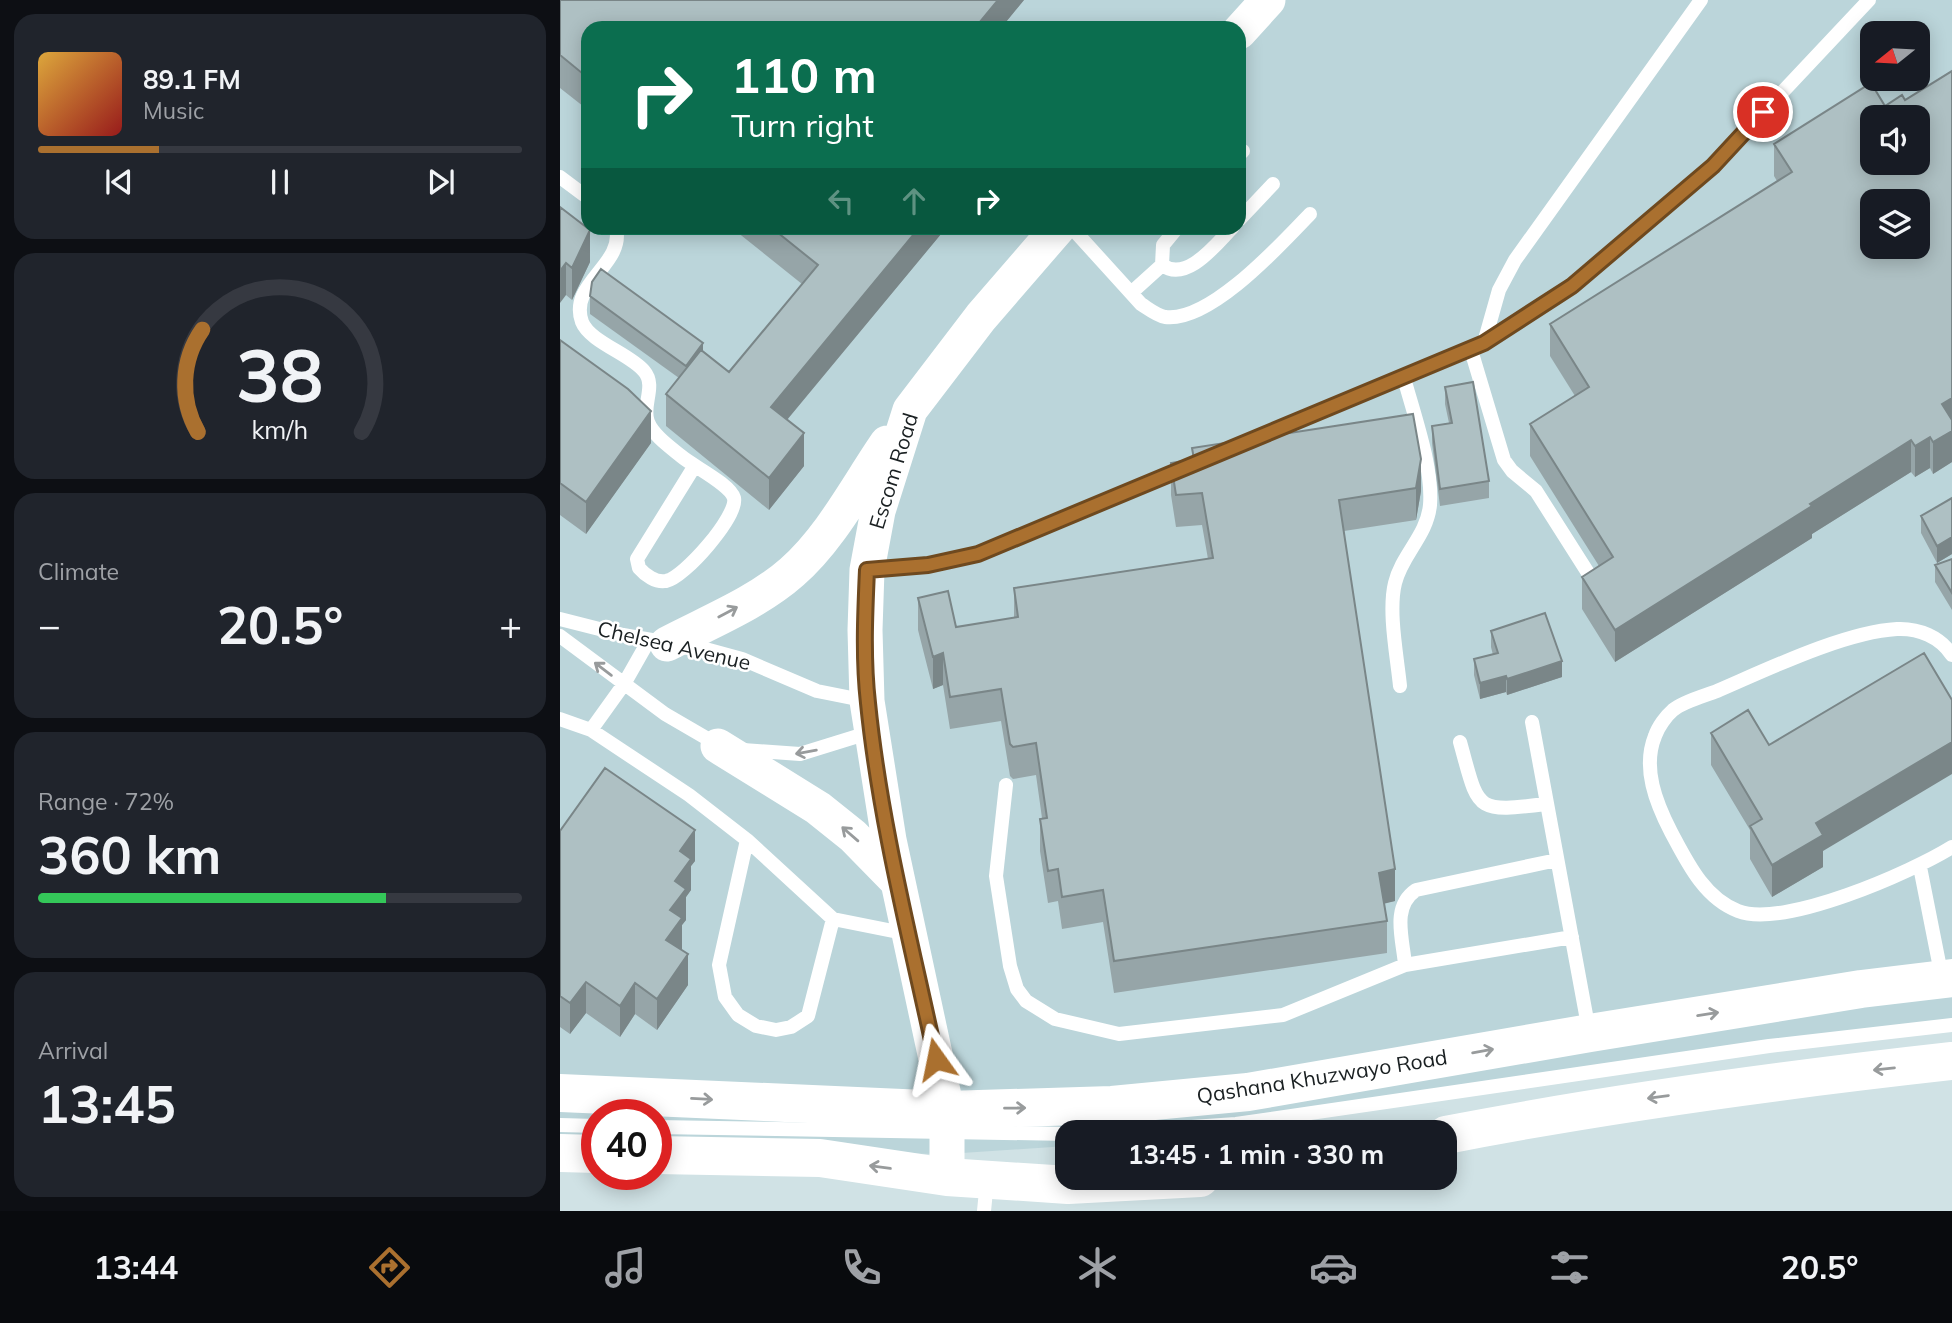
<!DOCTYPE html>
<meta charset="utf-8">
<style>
:root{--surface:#171b24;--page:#20242c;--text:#f1f3f6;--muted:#9ea1a6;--line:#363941;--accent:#aa702f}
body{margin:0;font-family:Mulish,sans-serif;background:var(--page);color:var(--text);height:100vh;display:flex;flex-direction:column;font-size:26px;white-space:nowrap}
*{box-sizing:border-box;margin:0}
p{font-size:23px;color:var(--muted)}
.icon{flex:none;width:38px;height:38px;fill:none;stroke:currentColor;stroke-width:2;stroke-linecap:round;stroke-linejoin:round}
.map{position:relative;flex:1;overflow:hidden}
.details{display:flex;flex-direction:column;gap:14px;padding:14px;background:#0d0f14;width:560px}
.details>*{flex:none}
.hud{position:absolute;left:21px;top:21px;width:665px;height:214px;border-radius:21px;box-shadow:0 4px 18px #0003;background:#0b6e4f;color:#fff;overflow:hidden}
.needle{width:46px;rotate:252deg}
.tools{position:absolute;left:1300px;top:21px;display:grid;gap:14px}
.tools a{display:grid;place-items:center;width:70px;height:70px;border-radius:14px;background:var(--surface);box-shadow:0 4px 18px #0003;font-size:35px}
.speed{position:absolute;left:21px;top:1099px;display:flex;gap:14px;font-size:35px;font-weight:700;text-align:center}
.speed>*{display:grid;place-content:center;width:91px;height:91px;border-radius:50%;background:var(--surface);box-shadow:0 4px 18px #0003;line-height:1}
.speed .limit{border:10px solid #d22;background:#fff;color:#111}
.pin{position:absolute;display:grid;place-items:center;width:60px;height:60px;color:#fff;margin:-30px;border:4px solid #fff;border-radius:50%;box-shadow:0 2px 7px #0007}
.me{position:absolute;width:77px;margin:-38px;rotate:348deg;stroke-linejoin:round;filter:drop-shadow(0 0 5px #0008)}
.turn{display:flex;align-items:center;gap:24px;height:147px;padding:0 35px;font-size:32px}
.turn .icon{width:91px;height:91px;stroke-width:2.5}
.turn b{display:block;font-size:49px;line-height:60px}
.lanes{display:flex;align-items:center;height:66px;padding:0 35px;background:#0003;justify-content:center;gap:35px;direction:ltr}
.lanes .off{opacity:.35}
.big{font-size:52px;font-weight:700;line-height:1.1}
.details .widget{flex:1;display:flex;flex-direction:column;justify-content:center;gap:10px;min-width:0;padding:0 24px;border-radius:21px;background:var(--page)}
.details .dial{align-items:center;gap:0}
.dial svg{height:182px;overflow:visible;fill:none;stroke:var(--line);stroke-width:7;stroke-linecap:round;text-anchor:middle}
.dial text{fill:var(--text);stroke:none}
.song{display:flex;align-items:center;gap:21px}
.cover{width:84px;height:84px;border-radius:10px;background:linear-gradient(135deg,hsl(40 70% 55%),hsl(0 70% 35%))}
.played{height:7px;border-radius:4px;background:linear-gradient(90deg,var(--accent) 25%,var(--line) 25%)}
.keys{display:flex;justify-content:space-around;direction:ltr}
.heat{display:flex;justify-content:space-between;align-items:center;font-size:38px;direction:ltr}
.charge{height:10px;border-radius:5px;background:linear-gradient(90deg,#34c759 72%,var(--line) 0)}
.trip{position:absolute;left:495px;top:1120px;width:402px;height:70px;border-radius:21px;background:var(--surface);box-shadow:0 4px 18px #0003;font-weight:700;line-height:70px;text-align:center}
.tab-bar{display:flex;height:112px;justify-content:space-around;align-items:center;background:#090b0e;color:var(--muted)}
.tab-bar .icon{width:49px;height:49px}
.tab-bar .selected{color:var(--accent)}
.tab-bar b{font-size:32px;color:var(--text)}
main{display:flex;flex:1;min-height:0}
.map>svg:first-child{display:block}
.built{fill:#bbd5da;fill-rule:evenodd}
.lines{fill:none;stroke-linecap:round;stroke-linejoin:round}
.service{stroke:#fff;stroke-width:14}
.tertiary{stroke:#fff;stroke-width:35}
.secondary{stroke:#fff;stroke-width:38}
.wall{fill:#96a5a8}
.shaded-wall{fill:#7a8688}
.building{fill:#aec0c3;stroke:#7a8688;stroke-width:2;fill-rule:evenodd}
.oneway{stroke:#989b9c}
.route-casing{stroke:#6e491f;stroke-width:18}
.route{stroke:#aa702f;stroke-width:12}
.labels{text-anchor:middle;stroke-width:5;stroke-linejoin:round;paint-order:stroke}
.street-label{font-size:21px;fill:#1a2022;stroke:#fff}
</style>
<main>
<section class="details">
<div class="widget">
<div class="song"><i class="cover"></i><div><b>89.1 FM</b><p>Music</p></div></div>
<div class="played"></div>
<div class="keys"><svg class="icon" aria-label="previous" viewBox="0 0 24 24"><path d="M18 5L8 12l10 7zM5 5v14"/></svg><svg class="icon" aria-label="pause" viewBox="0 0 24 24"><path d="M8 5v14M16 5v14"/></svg><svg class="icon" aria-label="next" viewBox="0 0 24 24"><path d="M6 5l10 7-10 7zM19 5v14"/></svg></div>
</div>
<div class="widget dial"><svg viewBox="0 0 100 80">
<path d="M14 69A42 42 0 1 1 86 69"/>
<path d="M14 69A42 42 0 0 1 16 24" stroke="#aa702f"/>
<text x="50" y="56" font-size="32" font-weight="700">38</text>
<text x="50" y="72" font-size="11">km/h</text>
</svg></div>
<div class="widget"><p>Climate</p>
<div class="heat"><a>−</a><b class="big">20.5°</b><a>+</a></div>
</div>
<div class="widget"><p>Range · 72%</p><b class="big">360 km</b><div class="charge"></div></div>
<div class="widget"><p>Arrival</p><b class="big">13:45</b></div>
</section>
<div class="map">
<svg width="1392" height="1211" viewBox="0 0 1392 1211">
<rect width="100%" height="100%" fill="#d0e2e5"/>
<path class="built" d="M 0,0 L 1392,0 L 1392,1019 L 671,1132 L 508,1132 L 507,1146 L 387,1154 L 96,1151 L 96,1115 L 37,1115 L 37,1150 L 0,1149 ZM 28,28 L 679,28 L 679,228 L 28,228 ZM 1312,33 L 1358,33 L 1358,79 L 1312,79 ZM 1312,117 L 1358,117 L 1358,163 L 1312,163 ZM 1312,201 L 1358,201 L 1358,247 L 1312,247 Z"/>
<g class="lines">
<path class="service" d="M 679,155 L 683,151
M 0,177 L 28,198
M 679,220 L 713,184
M 56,228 C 65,265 8,283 22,322 C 30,342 70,354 84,371 C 97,386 81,406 88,422 C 93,435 110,447 121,456 C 134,467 170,484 174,498 C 178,516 124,578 106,581 C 96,583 85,575 79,568 L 77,559 L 134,467
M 512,228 L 581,304 C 589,309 596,315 605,317 C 650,323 721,244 750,214
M 602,265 C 627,283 656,244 672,228
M 571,293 L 602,265 L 603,245 L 617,228
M 924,343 L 939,290 L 955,260 L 1141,0
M 911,350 L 944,460 L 952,471 L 976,491 L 1030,576
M 681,445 L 911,350 L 1012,286 L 1153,166 L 1309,0
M 309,570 L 368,565 L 418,554 L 627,468
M 0,619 L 63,635 L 149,650 L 182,659 L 257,691 L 307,701
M 0,636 L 105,714 L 160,746
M 1392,655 C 1380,637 1359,628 1337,629 C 1284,632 1206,670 1157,691 C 1144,696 1124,701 1113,710 C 1106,716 1098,727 1095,736 C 1082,768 1096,803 1111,832 C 1127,862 1144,898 1178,911 C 1223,929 1352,872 1392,847
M 840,686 C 837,656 828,611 835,583 C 842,554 867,536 870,505 C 873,467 854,415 844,378
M 0,719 L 31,730 L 64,684 L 89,640
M 972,722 L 1029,1031
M 31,730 L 129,795 L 187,840 L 273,919 L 348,934
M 900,742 C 919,810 913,813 986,804
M 183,750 L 240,754 L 311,732
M 446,785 L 436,876 L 450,966 L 457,989 L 466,1001 L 495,1019 L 559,1034 L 723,1015 L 845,965 L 1012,937
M 187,840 L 159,965 L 165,997 L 178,1015 L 196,1026 L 216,1030 L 231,1027 L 248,1016 L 273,919
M 1360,867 L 1382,978
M 845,965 C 843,939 831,907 856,890 L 997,860
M 0,1125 L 37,1126
M 96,1127 L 508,1134
M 558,1132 L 676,1124 L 1209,1046 L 1392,1025
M 424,1211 L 427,1181"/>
<path class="tertiary" d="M 679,32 L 708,0
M 107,644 C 149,622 197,603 232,572 C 271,538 298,485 327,443
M 158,746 L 258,808 L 293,836 L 338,882
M 387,1177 L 387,1110 L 329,840 L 307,701 L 305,630 L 307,570 L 318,511 L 350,410 L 421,317 L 498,228"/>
<path class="secondary" d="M 0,1093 L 387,1110 L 552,1105 L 688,1092 L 1030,1033 L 1301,989 L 1392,978
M 886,1135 C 1055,1102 1221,1080 1392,1061
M 0,1153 L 37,1154
M 96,1155 L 260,1158 L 387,1177 L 508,1185 L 640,1178"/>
</g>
<path class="wall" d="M 0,0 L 464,0 L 441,28 L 28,28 L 28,110 L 0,88 Z
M 1392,71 L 1392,462 L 1373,474 L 1370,468 L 1355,477 L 1351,472 L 1252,534 L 1252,538 L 1055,662 L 1022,609 L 1022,577 L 1039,566 L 970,456 L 970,424 L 1015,396 L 990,356 L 990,324 L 1217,181 L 1214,176 L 1214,144 L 1345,100 Z
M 0,207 L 30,262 L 12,300 L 6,295 Z
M 172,228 L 386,228 L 227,420 L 244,466 L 209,510 L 106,426 L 106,394 L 119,378 L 30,314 L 30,296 L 143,351 L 169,372 L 242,284 Z
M 0,340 L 91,443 L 26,534 L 0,515 Z
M 885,387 L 929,481 L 929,498 L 880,506 L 872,443 L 872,426 L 889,423 L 885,404 Z
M 853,414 L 861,491 L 856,520 L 784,531 L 835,901 L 824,903 L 827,921 L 827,953 L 554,993 L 543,922 L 502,929 L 498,901 L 488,903 L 480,851 L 480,819 L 482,818 L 476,775 L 453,779 L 450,776 L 441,721 L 390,729 L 383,685 L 373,689 L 358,630 L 358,598 L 396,627 L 454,618 L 454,588 L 648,559 L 642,525 L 616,527 L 611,495 L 611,463 L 632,459 L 632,448 Z
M 1392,498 L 1392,554 L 1377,563 L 1361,533 L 1361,516 Z
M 1392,559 L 1392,610 L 1375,582 L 1375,565 Z
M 931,631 L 1002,677 L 947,695 L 946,692 L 920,699 L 914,675 L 914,659 L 933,655 L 931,647 Z
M 1151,733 L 1263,851 L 1263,867 L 1212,897 L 1190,859 L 1190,830 L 1151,765 Z
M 0,831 L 135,861 L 131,866 L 131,890 L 126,897 L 126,920 L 122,925 L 121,950 L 128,985 L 97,1030 L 75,1014 L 60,1037 L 26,1013 L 10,1034 L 0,1027 Z"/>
<path class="shaded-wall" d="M 438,0 L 464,0 L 441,28 L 415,28 Z
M 359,228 L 386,228 L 211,439 L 211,407 Z
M 30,230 L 30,262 L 12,300 L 12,268 Z
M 6,263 L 6,295 L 0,303 L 0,271 Z
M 143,343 L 143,360 L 126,384 L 126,366 Z
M 1392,398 L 1392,429 L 1382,404 Z
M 91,411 L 91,443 L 26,534 L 26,502 Z
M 1392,431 L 1392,462 L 1373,474 L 1373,442 Z
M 244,433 L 244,466 L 209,510 L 209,478 Z
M 1370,437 L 1370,468 L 1355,477 L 1355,446 Z
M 1351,440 L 1351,472 L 1252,534 L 1252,538 L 1055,662 L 1055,630 L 1250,504 Z
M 861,459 L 861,491 L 856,520 L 856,488 Z
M 1392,537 L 1392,554 L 1377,563 L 1377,546 Z
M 383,653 L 383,685 L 373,689 L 373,657 Z
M 1002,661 L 1002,677 L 947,695 L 947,679 Z
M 946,676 L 946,692 L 920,699 L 920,683 Z
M 1392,742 L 1392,774 L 1263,851 L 1263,867 L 1212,897 L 1212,865 L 1256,823 Z
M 135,830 L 135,861 L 131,866 L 131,890 L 126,897 L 126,920 L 122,925 L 122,949 L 106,971 L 106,940 L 120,851 Z
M 835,869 L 835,901 L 819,905 L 819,873 Z
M 128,954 L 128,985 L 97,1030 L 97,999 Z
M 26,982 L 26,1013 L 10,1034 L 10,1003 Z
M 75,983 L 75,1014 L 60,1037 L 60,1006 Z"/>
<path class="building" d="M 0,0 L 438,0 L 415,28 L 28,28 L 28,78 L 0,55 Z
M 1392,71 L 1392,398 L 1382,404 L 1392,420 L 1392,431 L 1373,442 L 1370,437 L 1355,446 L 1351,440 L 1250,504 L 1252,506 L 1055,630 L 1022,577 L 1053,557 L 970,424 L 1029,387 L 990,324 L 1232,172 L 1214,144 L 1311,83 L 1325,106 L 1342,95 L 1345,100 ZM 1312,117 L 1358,117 L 1358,163 L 1312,163 ZM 1312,201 L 1358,201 L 1358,247 L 1312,247 Z
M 0,207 L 30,230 L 12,268 L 6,263 L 0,271 Z
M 212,228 L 359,228 L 211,407 L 244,433 L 209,478 L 106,394 L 141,350 L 169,372 L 258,265 Z
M 41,269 L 143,343 L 126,366 L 30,296 L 32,282 Z
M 0,340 L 68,389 L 91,411 L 26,502 L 0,483 Z
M 913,382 L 929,481 L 880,489 L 872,426 L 892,423 L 885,387 Z
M 853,414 L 861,459 L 856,488 L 779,500 L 835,869 L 819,873 L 827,921 L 554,961 L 543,890 L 502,897 L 498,869 L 488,871 L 480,819 L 487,818 L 476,743 L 453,747 L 450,744 L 441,689 L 390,697 L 383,653 L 373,657 L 358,598 L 388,591 L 396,627 L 458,617 L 454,588 L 653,558 L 642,493 L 616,495 L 611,463 L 634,459 L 632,448 Z
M 1392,498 L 1392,537 L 1377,546 L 1361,516 Z
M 1392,559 L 1392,593 L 1375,565 Z
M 985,613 L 1002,661 L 947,679 L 946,676 L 920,683 L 914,659 L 938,653 L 931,631 Z
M 1364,653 L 1392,700 L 1392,742 L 1256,823 L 1263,835 L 1212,865 L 1190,826 L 1202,819 L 1151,733 L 1188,710 L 1209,745 Z
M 45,768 L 135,830 L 120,851 L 131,859 L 115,881 L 126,889 L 110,910 L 122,918 L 106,940 L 128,954 L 97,999 L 75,983 L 60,1006 L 26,982 L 10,1003 L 0,996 L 0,831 Z"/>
<defs><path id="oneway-shaft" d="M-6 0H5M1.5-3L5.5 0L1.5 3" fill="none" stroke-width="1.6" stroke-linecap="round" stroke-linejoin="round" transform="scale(1.75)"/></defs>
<g class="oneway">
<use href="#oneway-shaft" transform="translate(168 612) rotate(-28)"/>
<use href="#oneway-shaft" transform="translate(43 669) rotate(-143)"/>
<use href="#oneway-shaft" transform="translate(246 752) rotate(170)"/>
<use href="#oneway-shaft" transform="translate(290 834) rotate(-139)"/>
<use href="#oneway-shaft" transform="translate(1148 1014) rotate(-9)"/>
<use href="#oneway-shaft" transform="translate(923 1051) rotate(-10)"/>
<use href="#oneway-shaft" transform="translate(1324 1069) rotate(174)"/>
<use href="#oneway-shaft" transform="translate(1098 1097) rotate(172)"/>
<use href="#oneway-shaft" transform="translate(142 1099) rotate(3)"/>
<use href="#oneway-shaft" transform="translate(455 1108) rotate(-1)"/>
<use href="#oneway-shaft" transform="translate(320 1167) rotate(-172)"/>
</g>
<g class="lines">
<g class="route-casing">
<path id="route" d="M 376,1059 C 351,942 320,823 308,703 C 303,659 305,614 307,570 L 368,565 L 418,554 L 924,343 L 1012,286 L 1153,166 L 1203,112"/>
</g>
<use href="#route" class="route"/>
</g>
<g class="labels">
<g class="street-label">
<text transform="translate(334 471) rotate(-73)" y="7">Escom Road</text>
<text transform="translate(114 646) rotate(13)" y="7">Chelsea Avenue</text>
<text transform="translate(762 1077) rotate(-9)" y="7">Qashana Khuzwayo Road</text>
</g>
</g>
</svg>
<div class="tools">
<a><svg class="needle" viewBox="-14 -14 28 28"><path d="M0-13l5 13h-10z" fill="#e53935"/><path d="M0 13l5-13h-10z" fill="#9ea1a6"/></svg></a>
<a><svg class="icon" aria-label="sound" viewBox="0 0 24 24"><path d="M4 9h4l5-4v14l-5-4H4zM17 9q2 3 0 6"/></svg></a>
<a><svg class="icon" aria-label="layers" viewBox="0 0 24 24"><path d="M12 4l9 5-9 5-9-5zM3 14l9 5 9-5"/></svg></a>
</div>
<div class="speed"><div class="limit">40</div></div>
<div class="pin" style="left:1203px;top:112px;background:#d93025"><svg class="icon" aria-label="arrive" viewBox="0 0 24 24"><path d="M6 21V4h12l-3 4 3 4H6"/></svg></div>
<svg class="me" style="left:376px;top:1059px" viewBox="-20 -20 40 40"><path d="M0-17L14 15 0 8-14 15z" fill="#aa702f" stroke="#fff" stroke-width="4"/></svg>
<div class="trip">13:45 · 1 min · 330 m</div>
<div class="hud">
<div class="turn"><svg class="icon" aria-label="right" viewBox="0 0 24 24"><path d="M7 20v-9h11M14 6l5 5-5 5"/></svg><div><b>110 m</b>Turn right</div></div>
<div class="lanes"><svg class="icon off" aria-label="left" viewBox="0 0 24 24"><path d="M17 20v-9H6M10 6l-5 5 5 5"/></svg><svg class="icon off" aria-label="ahead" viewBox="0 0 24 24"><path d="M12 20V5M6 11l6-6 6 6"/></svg><svg class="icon" aria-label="right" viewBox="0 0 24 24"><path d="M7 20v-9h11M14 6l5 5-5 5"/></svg></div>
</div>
</div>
</main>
<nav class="tab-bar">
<b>13:44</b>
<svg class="icon selected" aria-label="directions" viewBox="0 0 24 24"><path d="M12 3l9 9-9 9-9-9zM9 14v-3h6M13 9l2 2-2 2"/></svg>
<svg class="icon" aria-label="music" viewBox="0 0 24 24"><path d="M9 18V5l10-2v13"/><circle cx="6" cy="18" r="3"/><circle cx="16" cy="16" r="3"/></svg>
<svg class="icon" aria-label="phone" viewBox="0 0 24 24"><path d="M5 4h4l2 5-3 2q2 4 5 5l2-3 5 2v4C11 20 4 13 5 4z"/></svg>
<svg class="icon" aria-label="climate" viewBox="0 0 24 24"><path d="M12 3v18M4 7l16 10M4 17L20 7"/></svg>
<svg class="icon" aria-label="car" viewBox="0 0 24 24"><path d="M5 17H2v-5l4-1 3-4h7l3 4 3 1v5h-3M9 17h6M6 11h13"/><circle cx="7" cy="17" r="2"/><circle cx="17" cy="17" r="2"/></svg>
<svg class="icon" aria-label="filters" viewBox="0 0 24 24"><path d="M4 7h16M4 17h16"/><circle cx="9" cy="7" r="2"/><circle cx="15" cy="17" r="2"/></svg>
<b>20.5°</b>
</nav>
